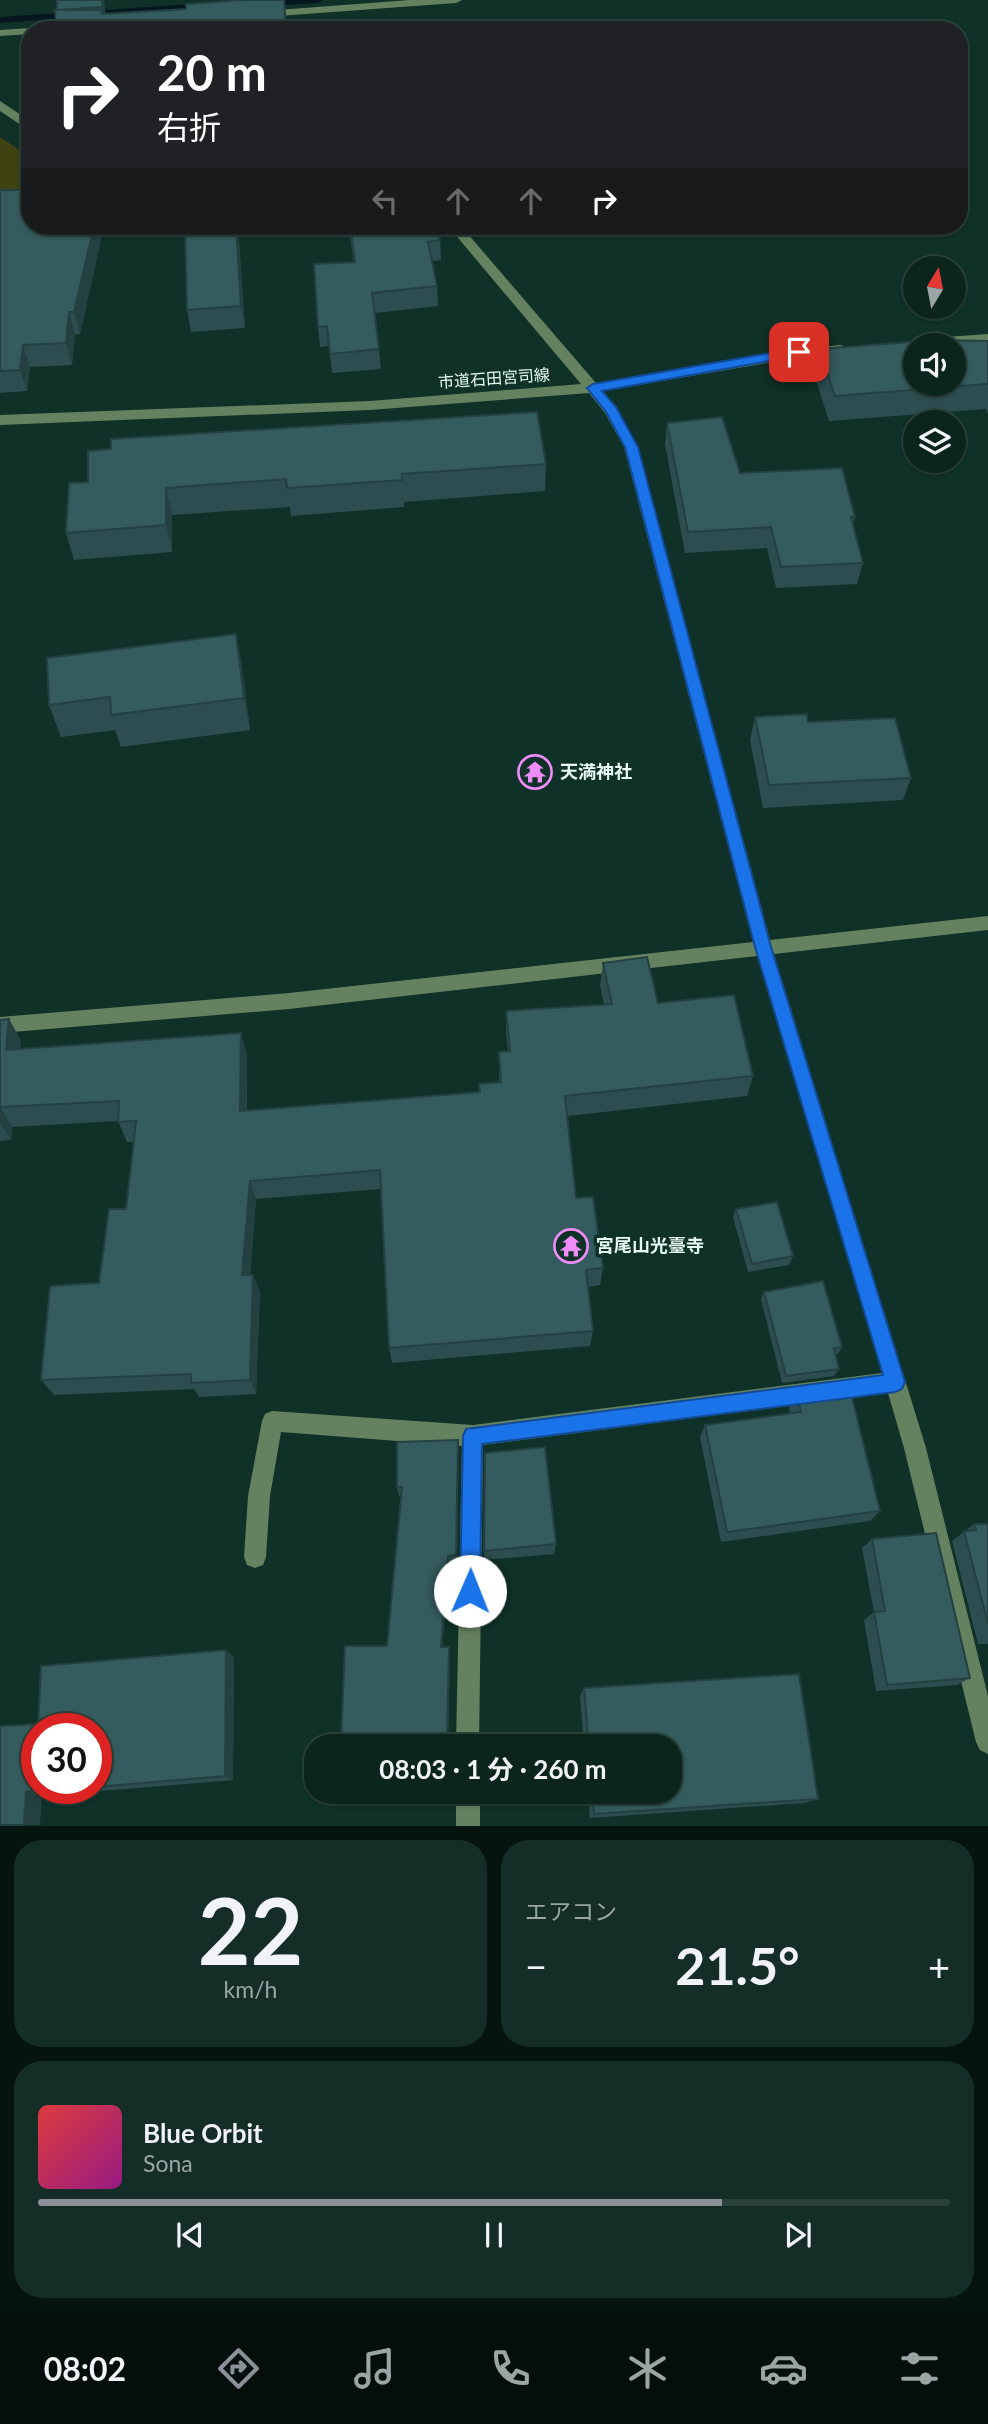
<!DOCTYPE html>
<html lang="ja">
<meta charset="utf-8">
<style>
:root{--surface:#0b251d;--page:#142d26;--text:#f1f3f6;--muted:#9aa5a4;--line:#2b423b;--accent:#8c9099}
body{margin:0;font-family:Lato,"Noto Sans JP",sans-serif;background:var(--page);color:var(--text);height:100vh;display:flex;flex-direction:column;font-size:26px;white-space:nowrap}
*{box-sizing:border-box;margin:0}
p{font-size:23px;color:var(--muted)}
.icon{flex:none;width:38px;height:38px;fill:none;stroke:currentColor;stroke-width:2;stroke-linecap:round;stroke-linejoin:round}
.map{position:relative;height:1826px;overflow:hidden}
.details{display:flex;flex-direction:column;gap:14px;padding:14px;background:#061410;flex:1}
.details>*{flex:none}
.banner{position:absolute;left:21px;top:21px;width:947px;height:214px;border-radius:28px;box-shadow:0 2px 5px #0004,0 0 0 2px var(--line);background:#202124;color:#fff;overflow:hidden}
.needle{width:46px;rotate:10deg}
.buttons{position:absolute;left:903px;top:256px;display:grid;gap:14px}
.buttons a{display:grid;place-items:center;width:63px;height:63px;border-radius:50%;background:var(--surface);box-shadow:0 2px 5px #0004,0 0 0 2px var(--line);font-size:35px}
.speed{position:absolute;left:21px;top:1713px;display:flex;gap:14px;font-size:35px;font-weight:700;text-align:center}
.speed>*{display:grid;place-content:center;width:91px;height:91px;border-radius:50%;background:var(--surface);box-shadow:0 2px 5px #0004,0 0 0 2px var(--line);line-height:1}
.speed .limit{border:10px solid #d22;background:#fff;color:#111}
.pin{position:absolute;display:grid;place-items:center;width:60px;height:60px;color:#fff;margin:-30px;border-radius:14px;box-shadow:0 4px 10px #0006}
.me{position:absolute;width:77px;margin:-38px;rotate:1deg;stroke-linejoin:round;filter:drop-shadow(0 0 5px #0008)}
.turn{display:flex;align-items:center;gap:24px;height:147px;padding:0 21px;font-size:32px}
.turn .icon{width:91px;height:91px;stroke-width:2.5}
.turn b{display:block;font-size:49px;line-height:60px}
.lanes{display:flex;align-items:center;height:66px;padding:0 21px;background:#0003;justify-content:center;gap:35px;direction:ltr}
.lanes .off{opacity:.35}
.big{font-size:52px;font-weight:700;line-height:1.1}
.details .tile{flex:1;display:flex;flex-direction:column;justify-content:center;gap:10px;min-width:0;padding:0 24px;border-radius:28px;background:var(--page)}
.details .dial{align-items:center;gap:0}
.dial b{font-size:91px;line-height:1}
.song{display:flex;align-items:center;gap:21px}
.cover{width:84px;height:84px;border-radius:10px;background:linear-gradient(135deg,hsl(0 70% 55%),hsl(310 70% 35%))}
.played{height:7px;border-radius:4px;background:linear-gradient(90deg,var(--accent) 75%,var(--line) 75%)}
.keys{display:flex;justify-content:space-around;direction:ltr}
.heat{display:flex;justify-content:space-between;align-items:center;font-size:38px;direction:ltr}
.details .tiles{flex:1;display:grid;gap:14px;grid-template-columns:1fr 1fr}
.tile:last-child{grid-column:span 2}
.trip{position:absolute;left:304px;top:1734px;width:378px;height:70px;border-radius:28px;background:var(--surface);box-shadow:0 2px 5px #0004,0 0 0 2px var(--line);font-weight:700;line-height:70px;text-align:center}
.tab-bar{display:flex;height:112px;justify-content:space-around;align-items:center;background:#040f0c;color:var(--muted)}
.tab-bar .icon{width:49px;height:49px}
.tab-bar .selected{color:var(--accent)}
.tab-bar b{font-size:32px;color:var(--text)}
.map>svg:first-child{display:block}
.green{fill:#414211}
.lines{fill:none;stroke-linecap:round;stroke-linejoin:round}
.stream{fill:#05161f;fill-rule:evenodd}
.minor{fill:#658260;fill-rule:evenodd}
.wall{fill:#2d4e50;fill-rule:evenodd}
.shaded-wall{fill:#244041}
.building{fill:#345b5d;stroke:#244041;stroke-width:2;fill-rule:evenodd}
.route{fill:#1a73e8;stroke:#114b97;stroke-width:2}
.labels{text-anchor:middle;stroke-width:7;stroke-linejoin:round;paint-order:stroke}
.far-street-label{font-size:16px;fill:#e6f9f2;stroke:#0f3127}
.poi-label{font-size:18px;font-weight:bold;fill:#e6f9f2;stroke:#0f3127;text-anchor:start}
</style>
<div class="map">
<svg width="988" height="1826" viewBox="0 0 988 1826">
<rect width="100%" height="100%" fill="#0f3127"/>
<path class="green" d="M 0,137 L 30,157 L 25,200 L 0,202 Z"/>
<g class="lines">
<path class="stream" d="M 323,0 L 318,3 L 265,6 L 260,3 L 265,0 Z
M 208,3 L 213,6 L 212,8 L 0,23 L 0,17 Z"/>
<path class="minor" d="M 410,0 L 462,0 L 456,3 L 264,17 L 258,14 L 264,11 Z
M 30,28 L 35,30 L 30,30 L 30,34 L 0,36 L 0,30 Z
M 0,101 L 30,121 L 30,131 L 0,111 Z
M 448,226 L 461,226 L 596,383 L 810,348 L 841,345 L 848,349 L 841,353 L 778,361 L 603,391 L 616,407 L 638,447 L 770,940 L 988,916 L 988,930 L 774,954 L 926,1448 L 988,1696 L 988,1754 L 980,1750 L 976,1742 L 904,1448 L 888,1393 L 483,1445 L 479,1746 L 456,1746 L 462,1446 L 281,1432 L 270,1496 L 266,1557 L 263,1565 L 255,1568 L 247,1565 L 244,1557 L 248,1496 L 262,1421 L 265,1414 L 272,1411 L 473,1425 L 882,1373 L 757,956 L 289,1009 L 0,1033 L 0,1017 L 289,993 L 753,942 L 624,447 L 605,413 L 589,393 L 370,410 L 0,425 L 0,415 L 370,401 L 581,384 Z
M 988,334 L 988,342 L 927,345 L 925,342 L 932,338 Z
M 456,1792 L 480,1792 L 480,1826 L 456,1826 Z"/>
</g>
<path class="wall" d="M 104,0 L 105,14 L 186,9 L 243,0 L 56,30 L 55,10 Z
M 0,190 L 104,226 L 80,334 L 75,334 L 72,365 L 30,367 L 27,391 L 0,393 Z
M 238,226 L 245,328 L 191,332 L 187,310 Z
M 348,226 L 437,226 L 440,240 L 441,260 L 432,261 L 437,286 L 438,306 L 375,313 L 381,369 L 332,373 L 329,346 L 320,347 L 318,327 L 354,262 Z
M 988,341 L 988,414 L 986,409 L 829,421 L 814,374 L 819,349 Z
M 667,423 L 740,473 L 855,517 L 853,524 L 863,563 L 857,584 L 776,588 L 767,548 L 685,553 L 665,444 Z
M 546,464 L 545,491 L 404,502 L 404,507 L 291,516 L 290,507 L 172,515 L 172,552 L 74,560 L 66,533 L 69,483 Z
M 236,634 L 242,667 L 250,730 L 121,747 L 115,730 L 61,737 L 49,705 Z
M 755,717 L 808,722 L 911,778 L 903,800 L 763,808 L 750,740 Z
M 603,963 L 658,1003 L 753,1076 L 747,1096 L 568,1116 L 576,1198 L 603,1268 L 600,1285 L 588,1287 L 593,1331 L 590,1346 L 392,1363 L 389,1348 L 381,1189 L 256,1199 L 250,1275 L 253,1275 L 260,1292 L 256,1394 L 199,1397 L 194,1389 L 54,1395 L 41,1380 L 99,1283 L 126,1209 L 134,1142 L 127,1142 L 118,1121 L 12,1127 L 11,1140 L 0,1141 L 0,1020 L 9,1019 L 21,1041 L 20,1049 L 247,1055 L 247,1111 L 479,1092 L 479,1084 L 499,1082 L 499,1052 L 508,1051 L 506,1033 L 506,1011 L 604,1004 L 600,986 Z
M 736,1209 L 793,1256 L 789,1265 L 748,1272 L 733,1217 Z
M 764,1292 L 842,1347 L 838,1354 L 835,1354 L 839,1369 L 834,1376 L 782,1383 L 761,1299 Z
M 797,1396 L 880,1511 L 870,1521 L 721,1542 L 700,1437 L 705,1425 L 790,1413 L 789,1408 Z
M 458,1440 L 457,1562 L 449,1563 L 442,1647 L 449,1647 L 450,1653 L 448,1744 L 344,1744 L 341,1740 L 387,1646 L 401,1495 L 399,1496 L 397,1487 Z
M 974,1524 L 988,1524 L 988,1644 L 978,1644 L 952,1541 Z
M 872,1539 L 970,1678 L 957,1685 L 876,1691 L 864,1620 L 874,1612 L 862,1548 Z
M 556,1544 L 554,1554 L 484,1560 L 484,1551 Z
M 226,1650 L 234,1658 L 233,1780 L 41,1796 L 40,1825 L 0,1825 L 38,1724 ZM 96,1729 L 96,1788 L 37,1788 Z
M 584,1688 L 818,1799 L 805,1803 L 590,1818 L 588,1792 L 670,1792 L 670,1746 L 584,1746 L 580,1696 Z"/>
<path class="shaded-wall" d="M 102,0 L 104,0 L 105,20 L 102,7 Z
M 94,226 L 104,226 L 80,334 L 74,312 Z
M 236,226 L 238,226 L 245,328 L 241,306 Z
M 69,312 L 75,334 L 72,365 L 66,343 Z
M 23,345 L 30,367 L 27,391 L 20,370 Z
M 166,488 L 172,515 L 172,552 L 166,525 Z
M 236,634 L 242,667 L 250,730 L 244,698 Z
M 9,1019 L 21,1041 L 18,1071 L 6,1050 Z
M 241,1033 L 247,1055 L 246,1131 L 240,1111 Z
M 0,1107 L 12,1127 L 11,1140 L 0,1123 Z
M 250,1181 L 256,1199 L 249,1292 L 242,1275 Z
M 253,1275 L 260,1292 L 256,1394 L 250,1380 Z
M 458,1440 L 458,1450 L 457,1562 L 456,1555 Z
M 448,1556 L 449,1563 L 442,1653 L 441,1647 Z
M 449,1647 L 450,1653 L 448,1744 L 447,1741 Z
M 226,1650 L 234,1658 L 233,1780 L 225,1776 Z
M 26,1792 L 41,1796 L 40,1825 L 24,1825 Z"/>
<path class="building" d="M 57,0 L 102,0 L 102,7 L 57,10 Z
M 243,0 L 284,0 L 286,30 L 56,30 L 55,10 L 101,10 L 102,14 L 186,9 L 186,4 Z
M 30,154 L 30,226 L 94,226 L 74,312 L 69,312 L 66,343 L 23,345 L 20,370 L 0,371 L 0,190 L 24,190 Z
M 185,226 L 236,226 L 241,306 L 187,310 Z
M 350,226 L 437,226 L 440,240 L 428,242 L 437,286 L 372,293 L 379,349 L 330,354 L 327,326 L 318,327 L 314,264 L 355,262 Z
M 936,340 L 988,341 L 988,384 L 835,396 L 819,349 ZM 915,345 L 954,345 L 954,383 L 915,383 Z
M 537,412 L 546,464 L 402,474 L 402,480 L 287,488 L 286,479 L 166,488 L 166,525 L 66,533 L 69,483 L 88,482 L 88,451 L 111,449 L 111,439 Z
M 722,417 L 740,473 L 842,468 L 855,517 L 851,517 L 863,563 L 781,567 L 771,527 L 688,532 L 667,423 Z
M 236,634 L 244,698 L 111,715 L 110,697 L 49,705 L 47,658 Z
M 807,714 L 808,722 L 895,718 L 911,778 L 769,785 L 755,717 Z
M 647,957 L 658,1003 L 734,995 L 753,1076 L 565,1096 L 576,1198 L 593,1197 L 603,1268 L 586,1270 L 593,1331 L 389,1348 L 380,1170 L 250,1181 L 242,1275 L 253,1275 L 250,1380 L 191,1383 L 191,1374 L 41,1380 L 50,1286 L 99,1283 L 109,1209 L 126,1209 L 136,1121 L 118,1122 L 119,1101 L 0,1107 L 0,1020 L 9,1019 L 6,1050 L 241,1033 L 240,1111 L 480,1092 L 479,1084 L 501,1082 L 499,1052 L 510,1051 L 506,1011 L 612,1004 L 603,963 Z
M 777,1202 L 793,1256 L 752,1264 L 736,1209 Z
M 823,1281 L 842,1347 L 834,1348 L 839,1369 L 786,1376 L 764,1292 Z
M 850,1389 L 880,1511 L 727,1532 L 705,1425 L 801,1412 L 797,1396 Z
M 458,1440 L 456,1555 L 448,1556 L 441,1647 L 449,1647 L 447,1741 L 341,1740 L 345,1646 L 387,1646 L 402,1487 L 397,1487 L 397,1442 Z
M 545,1447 L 556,1544 L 484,1551 L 485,1453 Z
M 974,1524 L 988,1524 L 988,1624 L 964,1531 L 976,1530 Z
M 936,1533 L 970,1678 L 887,1685 L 874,1612 L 885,1611 L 872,1539 Z
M 226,1650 L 225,1776 L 96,1787 L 96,1729 L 37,1729 L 37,1788 L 73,1788 L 26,1792 L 24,1825 L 0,1825 L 0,1726 L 38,1724 L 41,1666 Z
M 799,1674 L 818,1799 L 594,1814 L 592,1792 L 670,1792 L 670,1746 L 589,1746 L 584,1688 Z"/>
<path class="route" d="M 799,348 L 805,352 L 803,355 L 602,391 L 616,407 L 638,447 L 771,947 L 905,1382 L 902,1389 L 895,1392 L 482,1444 L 480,1591 L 478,1598 L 470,1601 L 463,1598 L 460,1591 L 463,1436 L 466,1429 L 883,1375 L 755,947 L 625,447 L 606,412 L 587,388 L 593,384 Z"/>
<defs>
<g id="temple-ring" transform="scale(1.75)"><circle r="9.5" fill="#0f3127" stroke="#ee8cf8" stroke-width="1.5"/><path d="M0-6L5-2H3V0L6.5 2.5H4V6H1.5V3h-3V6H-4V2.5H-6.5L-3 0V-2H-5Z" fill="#ee8cf8"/></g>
</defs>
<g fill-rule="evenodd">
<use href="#temple-ring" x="535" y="772"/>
<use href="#temple-ring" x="571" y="1246"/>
</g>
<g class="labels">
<g class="far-street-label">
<text transform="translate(494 378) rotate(-4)" y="6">市道石田宮司線</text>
</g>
<g class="poi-label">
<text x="560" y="778">天満神社</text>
<text x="596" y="1252">宮尾山光臺寺</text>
</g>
</g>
</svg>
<div class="buttons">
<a><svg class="needle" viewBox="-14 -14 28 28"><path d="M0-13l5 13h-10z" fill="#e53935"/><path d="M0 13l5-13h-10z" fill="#9aa5a4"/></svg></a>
<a><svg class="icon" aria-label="sound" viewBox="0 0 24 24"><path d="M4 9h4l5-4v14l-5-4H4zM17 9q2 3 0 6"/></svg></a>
<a><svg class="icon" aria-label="layers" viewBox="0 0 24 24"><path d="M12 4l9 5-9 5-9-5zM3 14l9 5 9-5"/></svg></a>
</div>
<div class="speed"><div class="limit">30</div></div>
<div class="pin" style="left:799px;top:352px;background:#d93025"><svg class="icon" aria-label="arrive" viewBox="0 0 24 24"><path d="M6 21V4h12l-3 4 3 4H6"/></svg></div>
<svg class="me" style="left:470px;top:1591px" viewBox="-20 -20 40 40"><circle r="19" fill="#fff"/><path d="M0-13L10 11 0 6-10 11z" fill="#1a73e8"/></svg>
<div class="trip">08:03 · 1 分 · 260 m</div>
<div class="banner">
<div class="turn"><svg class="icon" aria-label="right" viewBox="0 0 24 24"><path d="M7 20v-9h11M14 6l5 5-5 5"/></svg><div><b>20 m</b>右折</div></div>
<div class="lanes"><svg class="icon off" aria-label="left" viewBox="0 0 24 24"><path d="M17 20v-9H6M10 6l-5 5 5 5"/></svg><svg class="icon off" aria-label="ahead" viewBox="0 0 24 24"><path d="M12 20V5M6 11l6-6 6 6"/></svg><svg class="icon off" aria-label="ahead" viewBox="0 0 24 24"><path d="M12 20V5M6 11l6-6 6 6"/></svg><svg class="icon" aria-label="right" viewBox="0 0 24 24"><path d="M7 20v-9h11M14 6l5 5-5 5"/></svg></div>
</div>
</div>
<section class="details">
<div class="tiles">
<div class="tile dial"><b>22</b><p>km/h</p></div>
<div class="tile"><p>エアコン</p>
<div class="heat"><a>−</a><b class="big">21.5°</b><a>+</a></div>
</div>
<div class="tile">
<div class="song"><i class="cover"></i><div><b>Blue Orbit</b><p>Sona</p></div></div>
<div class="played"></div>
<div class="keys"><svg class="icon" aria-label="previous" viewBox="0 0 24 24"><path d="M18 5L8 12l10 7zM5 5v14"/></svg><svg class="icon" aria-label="pause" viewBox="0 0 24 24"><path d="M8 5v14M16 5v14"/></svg><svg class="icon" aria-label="next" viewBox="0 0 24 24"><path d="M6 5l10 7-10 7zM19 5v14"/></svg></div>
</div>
</div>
</section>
<nav class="tab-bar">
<b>08:02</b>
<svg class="icon selected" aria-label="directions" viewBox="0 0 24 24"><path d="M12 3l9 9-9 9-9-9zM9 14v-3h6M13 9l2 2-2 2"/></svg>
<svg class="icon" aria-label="music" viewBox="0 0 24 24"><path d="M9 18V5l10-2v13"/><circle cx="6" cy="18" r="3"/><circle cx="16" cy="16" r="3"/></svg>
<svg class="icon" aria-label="phone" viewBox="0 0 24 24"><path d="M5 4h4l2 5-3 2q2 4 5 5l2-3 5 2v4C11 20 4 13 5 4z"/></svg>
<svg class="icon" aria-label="climate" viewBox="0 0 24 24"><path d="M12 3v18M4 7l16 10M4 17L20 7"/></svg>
<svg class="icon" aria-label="car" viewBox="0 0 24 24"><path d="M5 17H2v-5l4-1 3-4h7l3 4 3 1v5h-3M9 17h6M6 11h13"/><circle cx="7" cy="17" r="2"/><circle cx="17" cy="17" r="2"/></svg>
<svg class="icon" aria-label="filters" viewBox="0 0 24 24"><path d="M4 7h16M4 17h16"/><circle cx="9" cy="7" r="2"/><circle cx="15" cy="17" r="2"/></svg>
</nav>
